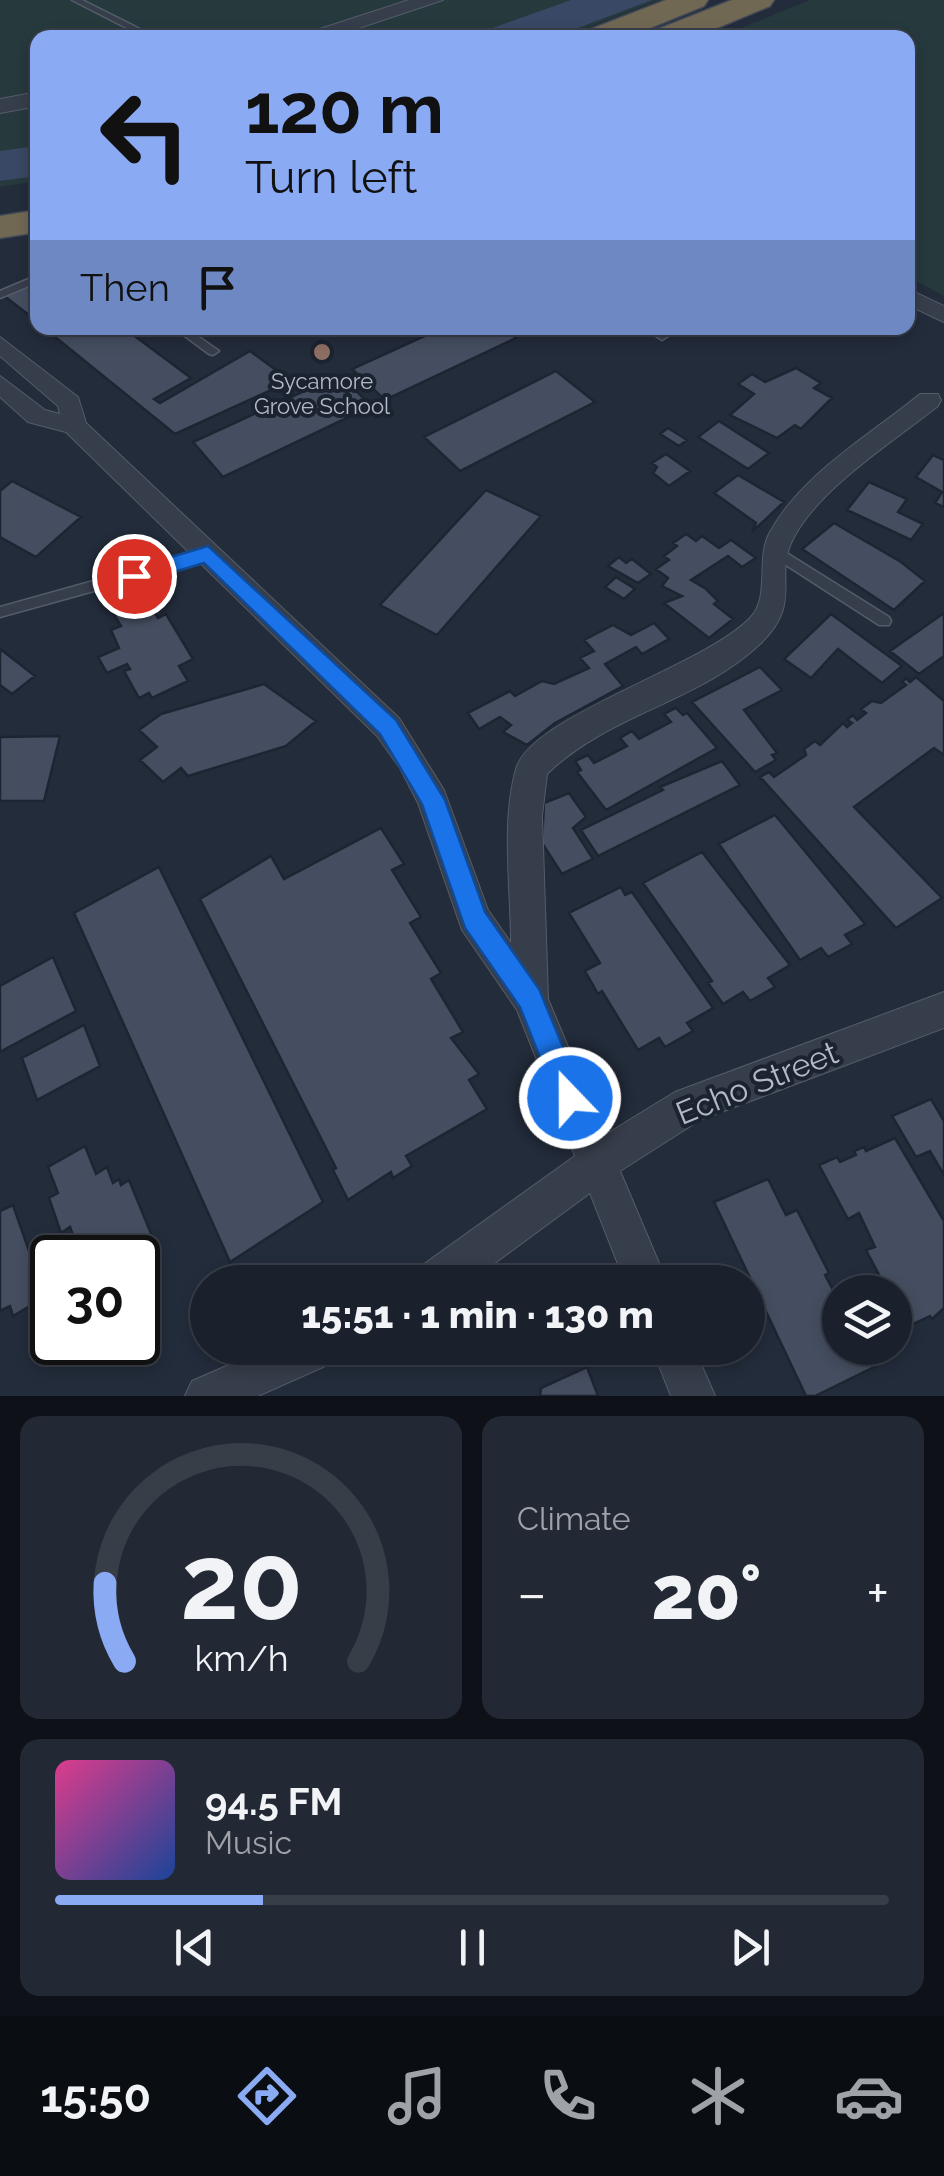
<!DOCTYPE html>
<meta charset="utf-8">
<style>
:root{--surface:#1a212c;--page:#232934;--text:#f1f3f6;--muted:#9fa3a9;--line:#383e48;--accent:#8aabf4}
body{margin:0;font-family:Raleway,sans-serif;background:var(--page);color:var(--text);height:100vh;display:flex;flex-direction:column;font-size:38px;white-space:nowrap}
*{box-sizing:border-box;margin:0}
p{font-size:32px;color:var(--muted)}
.icon{flex:none;width:55px;height:55px;fill:none;stroke:currentColor;stroke-width:2;stroke-linecap:round;stroke-linejoin:round}
.map{position:relative;height:1396px;overflow:hidden}
.details{display:flex;flex-direction:column;gap:20px;padding:20px;background:#0e1218;flex:1}
.details>*{flex:none}
.top-card{position:absolute;left:30px;top:30px;width:885px;height:305px;border-radius:20px;box-shadow:0 5px 15px #0003,0 0 0 2px var(--line);background:#8aabf4;color:#111;overflow:hidden}
.controls{position:absolute;left:822px;top:1275px;display:grid;gap:20px}
.controls a{display:grid;place-items:center;width:90px;height:90px;border-radius:50%;background:var(--surface);box-shadow:0 5px 15px #0003,0 0 0 2px var(--line);font-size:50px}
.speed{position:absolute;left:30px;top:1235px;display:flex;gap:20px;font-size:50px;font-weight:700;text-align:center}
.speed>*{display:grid;place-content:center;width:130px;height:130px;border-radius:50%;background:var(--surface);box-shadow:0 5px 15px #0003,0 0 0 2px var(--line);line-height:1}
.speed .limit{border:5px solid #111;border-radius:15px;background:#fff;color:#111}
.pin{position:absolute;display:grid;place-items:center;width:85px;height:85px;color:#fff;margin:-42px;border:5px solid #fff;border-radius:50%;box-shadow:0 2px 10px #0007}
.me{position:absolute;width:110px;margin:-55px;rotate:338deg;stroke-linejoin:round;filter:drop-shadow(0 0 8px #0008)}
.turn{display:flex;align-items:center;gap:35px;height:210px;padding:0 50px;font-size:45px}
.turn .icon{width:130px;height:130px;stroke-width:2.5}
.turn b{display:block;font-size:70px;line-height:85px}
.then{display:flex;align-items:center;height:95px;padding:0 50px;background:#0003;gap:20px;font-size:38px}
.big{font-size:75px;font-weight:800;line-height:1.1}
.details .tile{flex:1;display:flex;flex-direction:column;justify-content:center;gap:15px;min-width:0;padding:0 35px;border-radius:20px;background:var(--page)}
.details .dial{align-items:center;gap:0}
.dial svg{height:260px;overflow:visible;fill:none;stroke:var(--line);stroke-width:7;stroke-linecap:round;text-anchor:middle}
.dial text{fill:var(--text);stroke:none}
.song{display:flex;align-items:center;gap:30px}
.cover{width:120px;height:120px;border-radius:15px;background:linear-gradient(135deg,hsl(330 70% 55%),hsl(220 70% 35%))}
.played{height:10px;border-radius:5px;background:linear-gradient(90deg,var(--accent) 25%,var(--line) 25%)}
.keys{display:flex;justify-content:space-around;direction:ltr}
.heat{display:flex;justify-content:space-between;align-items:center;font-size:55px;direction:ltr}
.details .tiles{flex:1;display:grid;gap:20px;grid-template-columns:1fr 1fr}
.tile:last-child{grid-column:span 2}
.trip{position:absolute;left:190px;top:1265px;width:575px;height:100px;border-radius:50px;background:var(--surface);box-shadow:0 5px 15px #0003,0 0 0 2px var(--line);font-weight:800;line-height:100px;text-align:center}
.tabs{display:flex;height:160px;justify-content:space-around;align-items:center;background:#0a0d12;color:var(--muted)}
.tabs .icon{width:70px;height:70px}
.tabs .active{color:var(--accent)}
.tabs b{font-size:45px;color:var(--text)}
.map>svg:first-child{display:block}
.green{fill:#26393d}
.water{fill:#394864}
.building{fill:#454e60;stroke:#1e2532;stroke-width:2.5}
.lines{fill:none;stroke-linecap:round;stroke-linejoin:round}
.service-casing{stroke:#555c69;stroke-width:3}
.minor-casing{stroke:#555c69;stroke-width:2}
.tertiary-casing{stroke:#555c69;stroke-width:2}
.motorway-casing{stroke:#424956;stroke-width:3}
.service{fill:#373e4b;fill-rule:evenodd}
.minor{fill:#373e4b;fill-rule:evenodd}
.tertiary{fill:#373e4b;fill-rule:evenodd}
.motorway{fill:#716854;fill-rule:evenodd}
.route{fill:#1a73e8;stroke:#114b97;stroke-width:2.5}
.education-dot{fill:#8d6e63;stroke:#1c2330;stroke-width:4}
.labels{text-anchor:middle;stroke-width:8;stroke-linejoin:round;paint-order:stroke}
.far-poi-label{font-size:22px;fill:#b2b9c7;stroke:#1c2330}
.near-street-label{font-size:32px;fill:#b2b9c7;stroke:#1c2330}
</style>
<div class="map">
<svg width="944" height="1396" viewBox="0 0 944 1396">
<rect width="100%" height="100%" fill="#232c3b"/>
<path class="green" d="M 0,0 L 659,0 L 563,37 L 38,38 L 37,181 L 0,187 Z
M 810,0 L 944,0 L 944,296 L 908,277 L 908,38 L 719,37 Z"/>
<path class="water" d="M 571,0 L 652,0 L 554,37 L 467,37 Z
M 37,146 L 37,176 L 0,181 L 0,151 Z"/>
<path class="building" d="M 38,281 L 38,322 L 3,295 Z
M 44,328 L 124,328 L 191,378 L 154,399 L 160,403 L 250,351 L 291,381 L 175,434 Z
M 442,328 L 504,328 L 516,338 L 385,400 L 352,369 Z
M 796,368 L 821,383 L 814,388 L 832,398 L 801,429 L 795,425 L 777,438 L 730,415 L 754,394 L 738,384 L 752,374 L 765,382 Z
M 556,371 L 595,402 L 460,471 L 424,437 Z
M 339,375 L 372,406 L 223,477 L 193,442 Z
M 719,421 L 769,453 L 748,469 L 698,437 Z
M 668,428 L 687,440 L 679,446 L 660,434 Z
M 666,454 L 690,471 L 669,486 L 653,473 L 657,467 L 652,463 Z
M 933,455 L 944,460 L 944,507 L 935,503 L 942,492 L 916,477 Z
M 738,475 L 784,502 L 752,532 L 756,523 L 714,493 Z
M 12,481 L 81,517 L 36,557 L 0,537 L 0,491 Z
M 869,482 L 907,499 L 898,512 L 923,524 L 911,540 L 847,510 Z
M 486,490 L 541,516 L 437,635 L 380,605 Z
M 834,523 L 901,562 L 925,581 L 894,610 L 802,549 Z
M 686,534 L 696,541 L 702,536 L 719,548 L 731,540 L 756,558 L 742,567 L 728,556 L 691,580 L 706,589 L 718,601 L 714,604 L 733,619 L 709,638 L 664,603 L 682,596 L 662,586 L 668,578 L 656,569 L 669,560 L 664,556 L 677,546 L 673,543 Z
M 619,557 L 626,563 L 632,559 L 651,574 L 638,583 L 608,566 Z
M 616,577 L 635,589 L 624,599 L 605,587 Z
M 145,596 L 158,618 L 166,614 L 193,659 L 179,666 L 188,681 L 152,698 L 149,693 L 139,698 L 124,671 L 130,669 L 127,664 L 107,673 L 98,657 L 119,648 L 111,630 L 121,626 L 111,610 Z
M 944,613 L 944,656 L 919,674 L 890,651 Z
M 831,614 L 902,666 L 882,683 L 838,649 L 811,678 L 784,659 Z
M 654,623 L 669,639 L 642,654 L 636,647 L 605,664 L 623,686 L 555,723 L 527,745 L 503,732 L 511,725 L 500,717 L 479,729 L 468,713 L 510,691 L 515,696 L 542,681 L 554,684 L 589,668 L 580,658 L 594,651 L 584,640 L 613,625 L 631,635 Z
M 0,649 L 35,676 L 12,694 L 0,685 Z
M 760,667 L 782,690 L 744,710 L 777,753 L 772,755 L 776,760 L 755,772 L 692,702 Z
M 916,677 L 944,701 L 944,755 L 934,748 L 854,807 L 942,898 L 896,928 L 760,777 L 769,772 L 774,777 L 806,755 L 804,749 L 815,741 L 820,745 L 843,723 L 847,727 L 852,723 L 847,720 L 853,715 L 857,720 L 866,713 L 861,709 L 872,701 L 881,703 L 906,685 L 902,682 L 906,678 L 910,682 Z
M 264,684 L 316,721 L 286,746 L 188,776 L 181,768 L 163,782 L 140,760 L 157,747 L 139,730 L 161,714 Z
M 676,708 L 683,715 L 687,713 L 717,748 L 606,810 L 577,772 L 581,770 L 575,761 L 588,755 L 594,763 L 627,746 L 620,738 L 632,731 L 639,739 L 671,722 L 664,714 Z
M 60,736 L 44,801 L 0,801 L 0,737 Z
M 722,761 L 740,785 L 598,856 L 581,830 L 663,790 L 660,787 Z
M 569,793 L 586,817 L 573,828 L 593,859 L 562,874 L 542,843 L 544,803 Z
M 775,815 L 865,924 L 845,935 L 852,944 L 828,957 L 821,948 L 800,960 L 719,844 Z
M 381,828 L 404,864 L 392,870 L 421,917 L 410,923 L 441,973 L 431,979 L 463,1032 L 451,1038 L 479,1074 L 469,1080 L 487,1109 L 406,1156 L 412,1166 L 393,1178 L 391,1172 L 348,1200 L 333,1170 L 336,1168 L 200,899 L 271,856 L 284,879 Z
M 702,852 L 790,965 L 768,978 L 775,987 L 750,1001 L 743,992 L 723,1004 L 708,983 L 712,981 L 643,883 Z
M 159,867 L 323,1202 L 230,1262 L 74,913 Z
M 621,887 L 625,895 L 632,892 L 713,1008 L 687,1023 L 693,1031 L 665,1047 L 659,1038 L 638,1050 L 602,991 L 598,994 L 585,971 L 600,963 L 569,913 Z
M 53,957 L 76,1011 L 0,1052 L 0,986 Z
M 84,1025 L 100,1066 L 37,1100 L 22,1058 Z
M 931,1099 L 944,1121 L 944,1175 L 930,1151 L 916,1157 L 892,1116 Z
M 895,1138 L 944,1221 L 944,1308 L 932,1319 L 930,1316 L 907,1327 L 895,1305 L 895,1292 L 888,1292 L 866,1250 L 875,1247 L 859,1213 L 848,1219 L 819,1165 L 837,1157 L 840,1162 L 856,1155 L 854,1151 L 864,1147 L 866,1151 Z
M 85,1146 L 96,1174 L 107,1167 L 113,1183 L 119,1179 L 121,1185 L 129,1180 L 159,1253 L 138,1266 L 138,1258 L 70,1258 L 67,1250 L 76,1243 L 70,1227 L 61,1233 L 49,1198 L 58,1193 L 48,1167 Z
M 768,1179 L 786,1215 L 797,1210 L 829,1273 L 825,1275 L 840,1303 L 840,1348 L 867,1348 L 876,1366 L 815,1396 L 806,1396 L 714,1202 Z
M 13,1205 L 45,1297 L 13,1316 L 10,1306 L 0,1311 L 0,1211 Z
M 587,1367 L 598,1396 L 540,1396 L 541,1388 Z"/>
<g class="lines">
<g class="service-casing">
<path id="service" d="M 72,0 L 82,0 L 158,38 L 146,38 Z
M 38,275 L 38,282 L 0,298 L 0,291 Z
M 174,328 L 186,328 L 219,351 L 213,355 L 209,354 Z
M 643,328 L 656,328 L 668,336 L 662,340 Z
M 777,547 L 889,617 L 891,621 L 889,625 L 879,625 L 772,556 L 770,552 Z
M 208,549 L 213,550 L 215,554 L 213,558 L 0,617 L 0,607 Z"/>
</g>
<g class="minor-casing">
<path id="minor" d="M 908,289 L 944,306 L 944,322 L 908,305 Z
M 0,337 L 78,397 L 86,423 L 399,718 L 444,790 L 488,910 L 511,943 C 511,888 501,822 516,769 C 531,716 703,667 750,618 C 771,597 755,558 770,532 C 802,474 870,435 920,394 L 938,394 L 941,400 L 938,406 C 894,441 818,489 793,539 C 773,578 804,602 760,644 C 699,702 608,714 547,774 L 542,816 L 548,999 L 605,1135 L 675,1092 L 944,992 L 944,1028 L 700,1120 L 620,1171 L 667,1282 L 625,1282 L 590,1193 L 469,1282 L 414,1282 L 420,1267 L 575,1156 L 517,1010 L 462,930 L 418,803 L 400,768 L 377,736 L 66,432 L 28,422 L 0,397 L 0,376 L 45,410 L 60,414 L 58,406 L 0,356 Z
M 268,1348 L 338,1348 L 332,1363 L 258,1396 L 185,1396 L 192,1381 Z
M 652,1348 L 694,1348 L 715,1396 L 671,1396 Z"/>
</g>
<g class="tertiary-casing">
<path id="tertiary" d="M 409,0 L 443,0 L 329,38 L 292,38 Z
M 38,92 L 38,106 L 0,113 L 0,99 Z"/>
</g>
<g class="motorway-casing">
<path id="motorway" d="M 666,0 L 708,0 L 704,6 L 626,38 L 582,38 L 586,31 Z
M 732,0 L 774,0 L 770,6 L 693,38 L 649,38 L 653,31 Z
M 38,210 L 38,232 L 0,238 L 0,216 Z"/>
</g>
<use href="#service" class="service"/>
<use href="#minor" class="minor"/>
<use href="#tertiary" class="tertiary"/>
<use href="#motorway" class="motorway"/>
</g>
<path class="route" d="M 208,546 L 396,720 L 445,800 L 485,912 L 539,989 L 584,1098 L 580,1108 L 570,1112 L 560,1108 L 520,1007 L 465,928 L 422,804 L 380,734 L 204,563 L 134,584 L 124,576 L 127,570 Z"/>
<circle class="education-dot" cx="322" cy="352" r="10"/>
<g class="labels">
<g class="far-poi-label">
<text x="322" y="389">Sycamore<tspan x="322" dy="25">Grove School</tspan></text>
</g>
<g class="near-street-label">
<text transform="translate(757 1083) rotate(-22)" y="11">Echo Street</text>
</g>
</g>
</svg>
<div class="controls">
<a><svg class="icon" aria-label="layers" viewBox="0 0 24 24"><path d="M12 4l9 5-9 5-9-5zM3 14l9 5 9-5"/></svg></a>
</div>
<div class="speed"><div class="limit">30</div></div>
<div class="pin" style="left:134px;top:576px;background:#d93025"><svg class="icon" aria-label="arrive" viewBox="0 0 24 24"><path d="M6 21V4h12l-3 4 3 4H6"/></svg></div>
<svg class="me" style="left:570px;top:1098px" viewBox="-20 -20 40 40"><circle r="17" fill="#1a73e8" stroke="#fff" stroke-width="3"/><path d="M0-11L8 9 0 5-8 9z" fill="#fff"/></svg>
<div class="trip">15:51 · 1 min · 130 m</div>
<div class="top-card">
<div class="turn"><svg class="icon" aria-label="left" viewBox="0 0 24 24"><path d="M17 20v-9H6M10 6l-5 5 5 5"/></svg><div><b>120 m</b>Turn left</div></div>
<div class="then">Then<svg class="icon" aria-label="arrive" viewBox="0 0 24 24"><path d="M6 21V4h12l-3 4 3 4H6"/></svg></div>
</div>
</div>
<section class="details">
<div class="tiles">
<div class="tile dial"><svg viewBox="0 0 100 80">
<path d="M14 69A42 42 0 1 1 86 69"/>
<path d="M14 69A42 42 0 0 1 8 45" stroke="#8aabf4"/>
<text x="50" y="56" font-size="32" font-weight="700">20</text>
<text x="50" y="72" font-size="11">km/h</text>
</svg></div>
<div class="tile"><p>Climate</p>
<div class="heat"><a>−</a><b class="big">20°</b><a>+</a></div>
</div>
<div class="tile">
<div class="song"><i class="cover"></i><div><b>94.5 FM</b><p>Music</p></div></div>
<div class="played"></div>
<div class="keys"><svg class="icon" aria-label="previous" viewBox="0 0 24 24"><path d="M18 5L8 12l10 7zM5 5v14"/></svg><svg class="icon" aria-label="pause" viewBox="0 0 24 24"><path d="M8 5v14M16 5v14"/></svg><svg class="icon" aria-label="next" viewBox="0 0 24 24"><path d="M6 5l10 7-10 7zM19 5v14"/></svg></div>
</div>
</div>
</section>
<nav class="tabs">
<b>15:50</b>
<svg class="icon active" aria-label="directions" viewBox="0 0 24 24"><path d="M12 3l9 9-9 9-9-9zM9 14v-3h6M13 9l2 2-2 2"/></svg>
<svg class="icon" aria-label="music" viewBox="0 0 24 24"><path d="M9 18V5l10-2v13"/><circle cx="6" cy="18" r="3"/><circle cx="16" cy="16" r="3"/></svg>
<svg class="icon" aria-label="phone" viewBox="0 0 24 24"><path d="M5 4h4l2 5-3 2q2 4 5 5l2-3 5 2v4C11 20 4 13 5 4z"/></svg>
<svg class="icon" aria-label="climate" viewBox="0 0 24 24"><path d="M12 3v18M4 7l16 10M4 17L20 7"/></svg>
<svg class="icon" aria-label="car" viewBox="0 0 24 24"><path d="M5 17H2v-5l4-1 3-4h7l3 4 3 1v5h-3M9 17h6M6 11h13"/><circle cx="7" cy="17" r="2"/><circle cx="17" cy="17" r="2"/></svg>
</nav>
